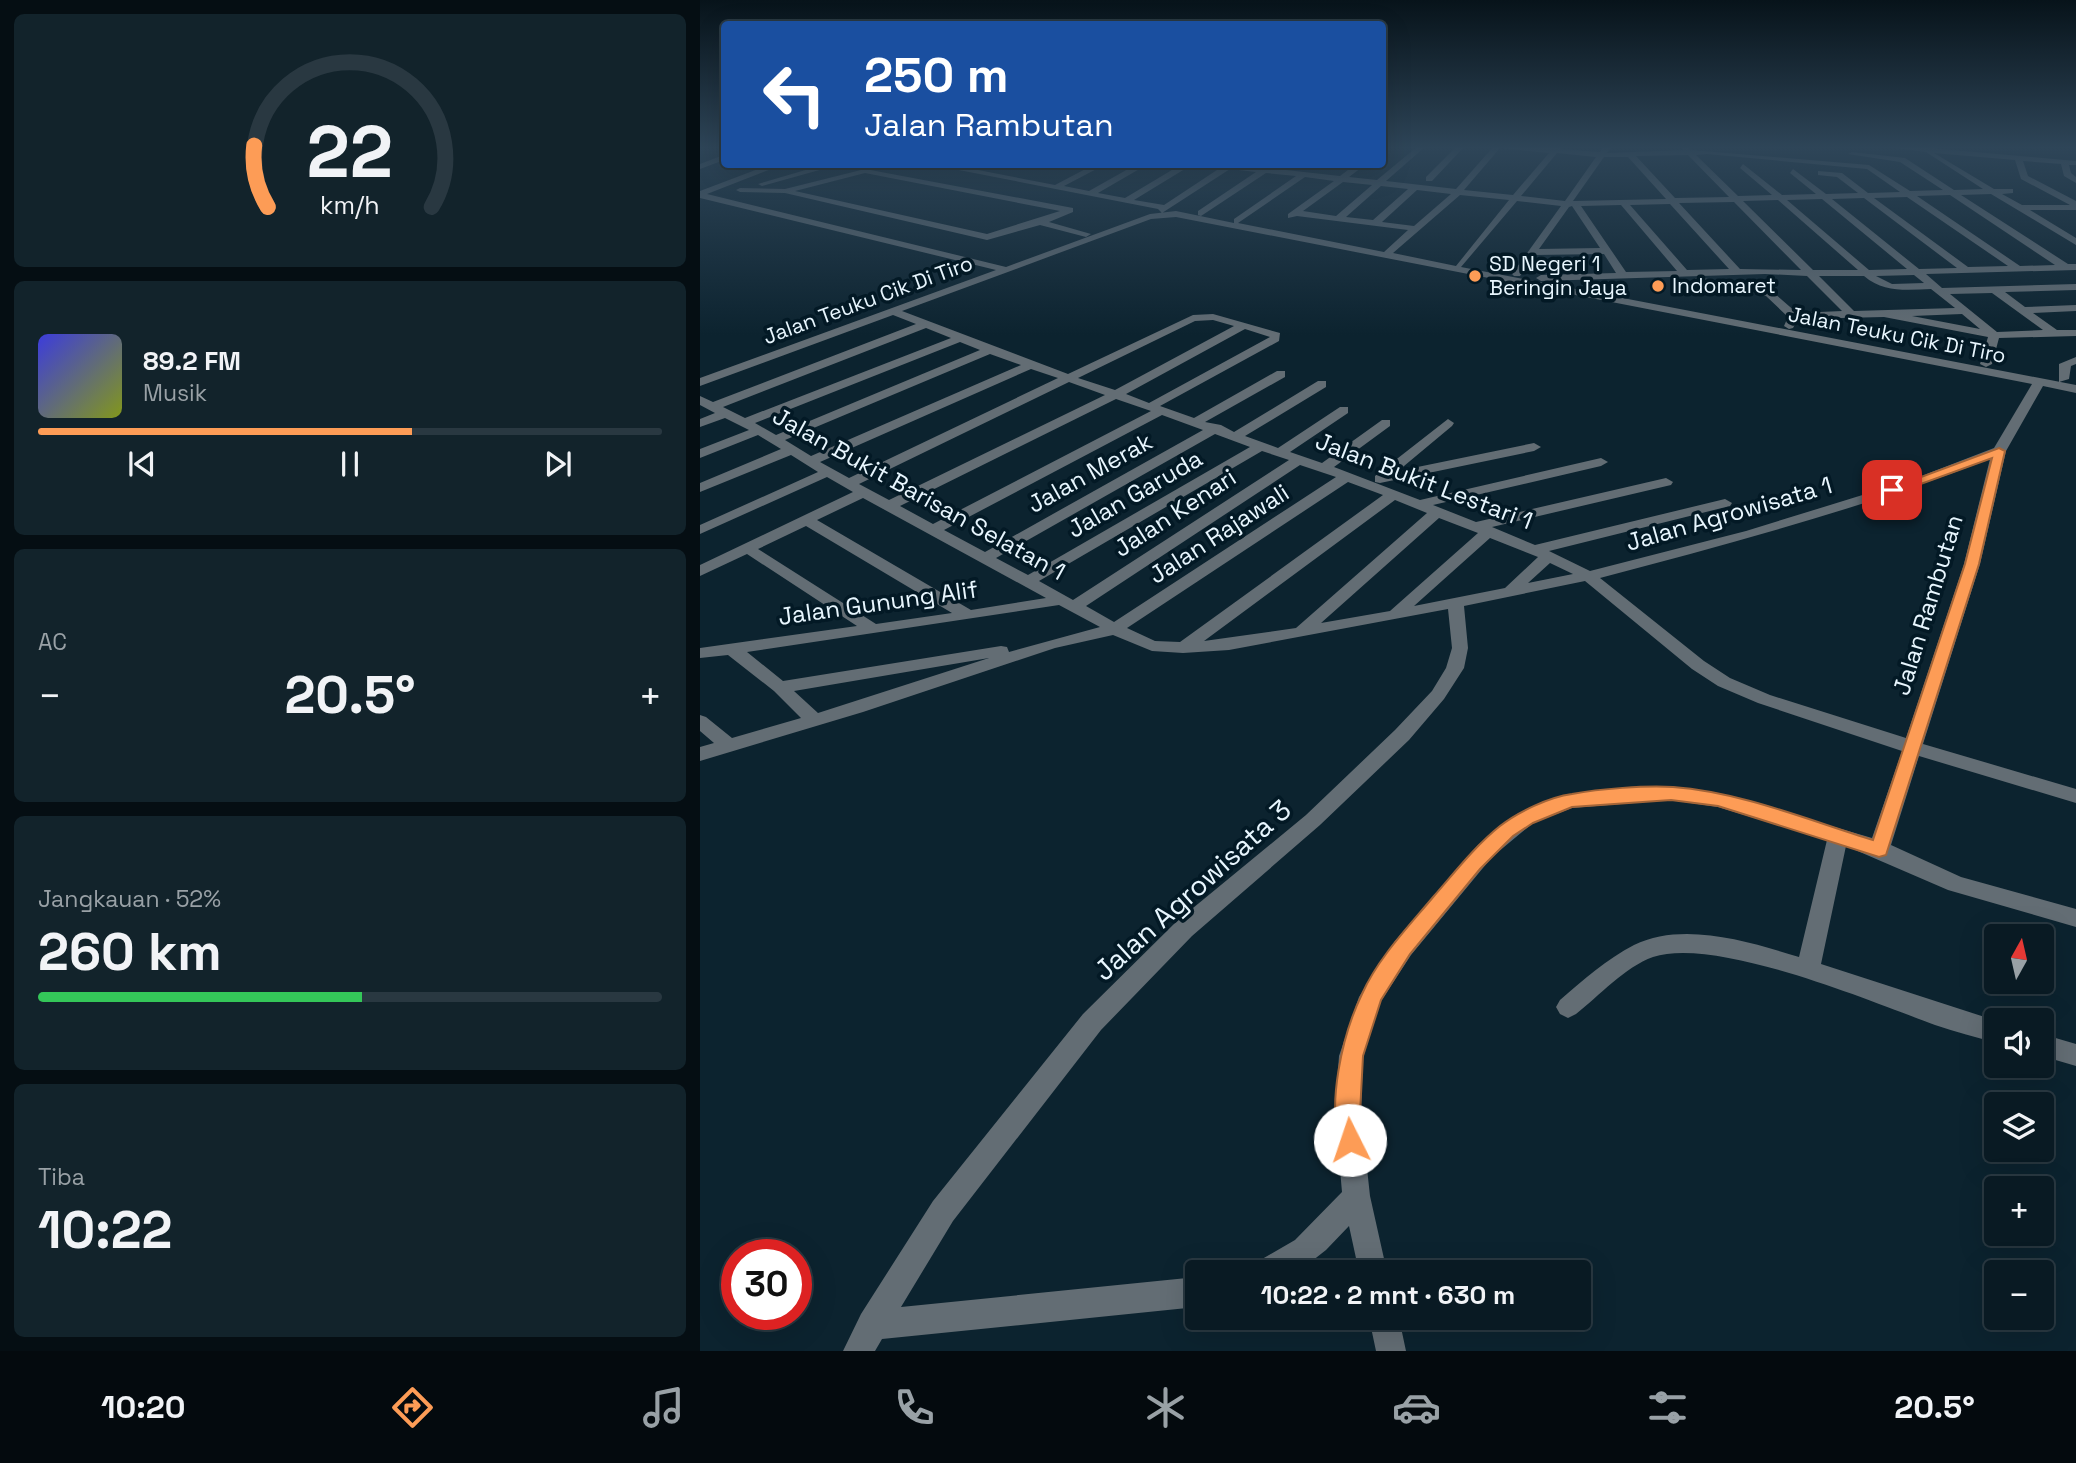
<!DOCTYPE html>
<html lang="id">
<meta charset="utf-8">
<style>
:root{--surface:#091a23;--page:#12232b;--text:#f1f3f6;--muted:#99a1a6;--line:#293841;--accent:#fd9c56}
body{margin:0;font-family:"Space Grotesk",sans-serif;background:var(--page);color:var(--text);height:100vh;display:flex;flex-direction:column;font-size:26px;white-space:nowrap}
*{box-sizing:border-box;margin:0}
p{font-size:23px;color:var(--muted)}
.icon{flex:none;width:38px;height:38px;fill:none;stroke:currentColor;stroke-width:2;stroke-linecap:round;stroke-linejoin:round}
.map{position:relative;flex:1;overflow:hidden}
.side{display:flex;flex-direction:column;gap:14px;padding:14px;background:#050e13;width:700px}
.side>*{flex:none}
.hud{position:absolute;left:21px;top:21px;width:665px;height:147px;border-radius:7px;box-shadow:0 7px 28px #0002,0 0 0 2px var(--line);background:#1a4fa0;color:#fff;overflow:hidden}
.needle{width:46px;rotate:8deg}
.fabs{position:absolute;left:1284px;top:924px;display:grid;gap:14px}
.fabs a{display:grid;place-items:center;width:70px;height:70px;border-radius:7px;background:var(--surface);box-shadow:0 7px 28px #0002,0 0 0 2px var(--line);font-size:35px}
.speed{position:absolute;left:21px;top:1239px;display:flex;gap:14px;font-size:35px;font-weight:700;text-align:center}
.speed>*{display:grid;place-content:center;width:91px;height:91px;border-radius:50%;background:var(--surface);box-shadow:0 7px 28px #0002,0 0 0 2px var(--line);line-height:1}
.speed .limit{border:10px solid #d22;background:#fff;color:#111}
.pin{position:absolute;display:grid;place-items:center;width:60px;height:60px;color:#fff;margin:-30px;border-radius:14px;box-shadow:0 4px 10px #0006}
.me{position:absolute;width:77px;margin:-38px;rotate:356deg;stroke-linejoin:round;filter:drop-shadow(0 0 5px #0008)}
.turn{display:flex;align-items:center;gap:24px;height:147px;padding:0 28px;font-size:32px}
.turn .icon{width:91px;height:91px;stroke-width:2.5}
.turn b{display:block;font-size:49px;line-height:60px}
.big{font-size:52px;font-weight:700;line-height:1.1}
.side .tile{flex:1;display:flex;flex-direction:column;justify-content:center;gap:10px;min-width:0;padding:0 24px;border-radius:10px;background:var(--page)}
.side .dial{align-items:center;gap:0}
.dial svg{height:182px;overflow:visible;fill:none;stroke:var(--line);stroke-width:7;stroke-linecap:round;text-anchor:middle}
.dial text{fill:var(--text);stroke:none}
.song{display:flex;align-items:center;gap:21px}
.cover{width:84px;height:84px;border-radius:10px;background:linear-gradient(135deg,hsl(240 70% 55%),hsl(70 70% 35%))}
.played{height:7px;border-radius:4px;background:linear-gradient(90deg,var(--accent) 60%,var(--line) 60%)}
.keys{display:flex;justify-content:space-around;direction:ltr}
.heat{display:flex;justify-content:space-between;align-items:center;font-size:38px;direction:ltr}
.charge{height:10px;border-radius:5px;background:linear-gradient(90deg,#34c759 52%,var(--line) 0)}
.trip{position:absolute;left:485px;top:1260px;width:406px;height:70px;border-radius:7px;background:var(--surface);box-shadow:0 7px 28px #0002,0 0 0 2px var(--line);font-weight:700;line-height:70px;text-align:center}
.dock{display:flex;height:112px;justify-content:space-around;align-items:center;background:#040a0e;color:var(--muted)}
.dock .icon{width:49px;height:49px}
.dock .selected{color:var(--accent)}
.dock b{font-size:32px;color:var(--text)}
main{display:flex;flex:1;min-height:0}
.map>svg:first-child{display:block}
.lines{fill:none;stroke-linecap:round;stroke-linejoin:round}
.minor{fill:#636d74;fill-rule:evenodd}
.route{fill:#fd9c56;stroke:#a46538;stroke-width:2}
.poi-dot{fill:#fd9c56;stroke:#031925;stroke-width:2.5}
.labels{text-anchor:middle;stroke-width:7;stroke-linejoin:round;paint-order:stroke}
.far-poi-label{font-size:21px;fill:#e8f6fe;stroke:#031925;text-anchor:start}
.far-street-label{font-size:21px;fill:#e8f6fe;stroke:#031925}
.street-label{font-size:24px;fill:#e8f6fe;stroke:#031925}
.near-street-label{font-size:28px;fill:#e8f6fe;stroke:#031925}
</style>
<main>
<section class="side">
<div class="tile dial"><svg viewBox="0 0 100 80">
<path d="M14 69A42 42 0 1 1 86 69"/>
<path d="M14 69A42 42 0 0 1 8 42" stroke="#fd9c56"/>
<text x="50" y="56" font-size="32" font-weight="700">22</text>
<text x="50" y="72" font-size="11">km/h</text>
</svg></div>
<div class="tile">
<div class="song"><i class="cover"></i><div><b>89.2 FM</b><p>Musik</p></div></div>
<div class="played"></div>
<div class="keys"><svg class="icon" aria-label="previous" viewBox="0 0 24 24"><path d="M18 5L8 12l10 7zM5 5v14"/></svg><svg class="icon" aria-label="pause" viewBox="0 0 24 24"><path d="M8 5v14M16 5v14"/></svg><svg class="icon" aria-label="next" viewBox="0 0 24 24"><path d="M6 5l10 7-10 7zM19 5v14"/></svg></div>
</div>
<div class="tile"><p>AC</p>
<div class="heat"><a>−</a><b class="big">20.5°</b><a>+</a></div>
</div>
<div class="tile"><p>Jangkauan · 52%</p><b class="big">260 km</b><div class="charge"></div></div>
<div class="tile"><p>Tiba</p><b class="big">10:22</b></div>
</section>
<div class="map">
<svg width="1376" height="1351" viewBox="0 0 1376 1351">
<rect width="100%" height="100%" fill="#0c232f"/>
<g class="lines">
<path class="minor" d="M 684,146 L 692,146 L 682,153 Z
M 718,146 L 726,146 L 686,181 L 756,189 L 794,146 L 853,148 L 863,146 L 860,149 L 900,152 L 904,146 L 912,146 L 907,153 L 983,150 L 981,148 L 986,146 L 991,150 L 1169,165 L 1210,191 L 1243,190 L 1200,162 L 1148,154 L 1152,152 L 1205,158 L 1254,190 L 1283,189 L 1226,152 L 1180,146 L 1208,146 L 1376,161 L 1376,165 L 1369,165 L 1371,173 L 1376,177 L 1376,183 L 1364,176 L 1361,164 L 1323,161 L 1328,176 L 1376,201 L 1376,210 L 1330,210 L 1376,238 L 1376,245 L 1291,194 L 1261,195 L 1368,264 L 1376,264 L 1376,270 L 1226,274 L 1242,288 L 1376,284 L 1376,290 L 1305,292 L 1325,307 L 1376,305 L 1376,311 L 1333,313 L 1357,330 L 1376,330 L 1376,336 L 1299,338 L 1292,364 L 1286,367 L 1280,364 L 1288,337 L 1184,317 L 1098,319 L 1093,328 L 1089,329 L 1084,326 L 1088,317 L 1066,296 L 993,280 L 998,277 L 1073,292 L 1097,313 L 1142,311 L 1107,276 L 1065,274 L 841,281 L 836,278 L 841,275 L 916,273 L 904,254 L 835,255 L 820,276 L 814,276 L 812,274 L 861,206 L 817,201 L 761,267 L 1376,385 L 1376,393 L 1343,386 L 1306,451 L 1280,564 L 1223,744 L 1376,789 L 1376,803 L 1219,756 L 1191,845 L 1261,877 L 1376,909 L 1376,927 L 1248,890 L 1146,846 L 1121,964 L 1297,1021 L 1297,1043 C 1276,1037 1256,1032 1235,1025 C 1172,1002 1016,936 953,957 C 925,967 899,996 876,1014 L 868,1018 L 860,1014 L 856,1007 L 860,1000 C 883,980 907,959 934,945 C 984,921 1049,942 1099,957 L 1127,840 L 1018,807 L 970,800 L 872,808 L 833,823 L 792,857 L 711,955 L 681,1001 L 663,1056 L 661,1113 L 670,1196 L 687,1272 L 659,1272 L 649,1226 L 626,1250 L 598,1272 L 553,1272 L 557,1262 L 595,1240 L 642,1192 L 635,1113 L 639,1056 L 659,997 L 695,941 L 778,845 L 819,813 L 870,794 L 970,786 L 1018,793 L 1172,838 L 1202,751 L 1058,703 L 1018,686 L 992,669 L 885,581 L 764,606 L 768,648 L 764,668 L 744,699 L 709,740 L 620,825 L 492,936 L 401,1030 L 253,1221 L 201,1307 L 497,1277 L 497,1307 L 182,1339 L 175,1351 L 143,1351 L 161,1314 L 233,1201 L 383,1014 L 476,922 L 606,815 L 695,730 L 732,691 L 746,668 L 752,648 L 748,609 L 529,650 L 483,653 L 452,651 L 413,635 L 355,648 L 163,712 L 0,761 L 0,747 L 14,743 L 0,731 L 0,715 L 6,717 L 32,738 L 101,718 L 74,691 L 28,655 L 0,658 L 0,648 L 157,626 L 47,554 L 0,576 L 0,565 L 153,492 L 127,477 L 0,534 L 0,525 L 118,472 L 91,455 L 0,492 L 0,483 L 81,449 L 58,435 L 0,458 L 0,449 L 49,430 L 25,418 L 0,427 L 0,419 L 15,413 L 0,405 L 0,396 L 13,402 L 216,324 L 193,315 L 0,386 L 0,378 L 296,270 L 0,198 L 0,191 L 71,164 L 84,164 L 7,194 L 306,267 L 450,214 L 476,211 L 534,223 L 534,219 L 596,176 L 566,173 L 501,216 L 498,215 L 498,211 L 556,172 L 530,169 L 462,213 L 458,209 L 228,164 L 247,164 L 355,185 L 395,164 L 406,164 L 364,186 L 389,191 L 437,164 L 448,164 L 398,193 L 425,198 L 482,164 L 493,164 L 434,200 L 464,205 L 520,168 L 503,164 L 533,164 L 640,176 L 656,164 L 666,164 L 649,177 L 677,180 ZM 800,148 L 849,153 L 813,195 L 764,190 ZM 857,153 L 896,157 L 865,201 L 821,196 ZM 1234,153 L 1315,160 L 1321,179 L 1370,205 L 1322,205 L 1302,194 L 1313,193 L 1313,189 L 1294,189 ZM 1007,154 L 1167,169 L 1200,192 L 1168,193 L 1142,173 L 1118,171 L 1118,175 L 1137,177 L 1158,193 L 1126,194 L 1093,169 L 1090,173 L 1116,194 L 1082,195 L 1043,164 L 1040,168 L 1072,195 L 1038,196 L 996,155 ZM 988,155 L 1029,197 L 975,198 L 936,156 ZM 904,157 L 928,157 L 966,199 L 873,201 ZM 605,177 L 634,181 L 588,214 L 588,218 L 597,216 L 708,230 L 684,252 L 538,223 ZM 643,182 L 672,185 L 636,216 L 603,211 ZM 681,186 L 708,189 L 673,220 L 646,217 ZM 717,190 L 751,194 L 714,226 L 682,222 ZM 760,195 L 809,200 L 756,266 L 693,253 ZM 1250,195 L 1355,265 L 1320,266 L 1217,196 ZM 1207,197 L 1308,266 L 1268,267 L 1174,198 ZM 1164,198 L 1257,268 L 1219,269 L 1132,199 ZM 1122,199 L 1207,269 L 1169,270 L 1087,200 ZM 1078,200 L 1158,270 L 1113,270 L 1043,201 ZM 1034,202 L 1101,270 L 1040,269 L 979,203 ZM 970,204 L 1029,269 L 987,270 L 930,205 ZM 921,205 L 977,271 L 926,272 L 881,206 ZM 872,206 L 900,248 L 839,249 L 869,207 ZM 476,217 L 1332,384 L 1294,448 L 1211,480 L 1046,531 L 890,571 L 849,551 L 1030,506 L 1032,503 L 1025,499 L 835,545 L 792,527 L 971,485 L 973,482 L 966,478 L 776,522 L 733,505 L 901,466 L 908,462 L 901,458 L 720,500 L 634,467 L 690,426 L 690,420 L 682,420 L 622,463 L 590,452 L 648,413 L 648,407 L 640,407 L 578,448 L 545,436 L 626,387 L 626,381 L 618,381 L 534,432 L 521,425 L 505,422 L 585,377 L 585,371 L 577,371 L 494,418 L 460,406 L 579,341 L 580,333 L 513,314 L 493,315 L 368,374 L 202,311 L 451,219 ZM 1214,275 L 1224,283 L 1192,284 L 1176,276 ZM 1119,276 L 1164,276 C 1184,293 1207,290 1231,289 L 1255,308 L 1154,311 ZM 1292,293 L 1343,330 L 1297,332 L 1250,294 ZM 1262,314 L 1280,329 L 1212,316 ZM 513,320 L 534,326 L 415,390 L 378,378 L 495,321 ZM 226,328 L 251,338 L 45,418 L 23,407 ZM 545,329 L 570,337 L 449,403 L 426,394 ZM 260,342 L 280,350 L 76,435 L 55,423 ZM 290,354 L 321,365 L 111,456 L 85,440 ZM 331,369 L 358,378 L 149,478 L 120,462 ZM 369,382 L 405,395 L 189,500 L 159,484 ZM 416,399 L 451,411 L 233,524 L 200,506 ZM 462,415 L 503,430 L 285,552 L 244,530 ZM 515,434 L 550,447 L 328,575 L 296,558 ZM 562,451 L 589,460 L 373,600 L 339,581 ZM 1290,459 L 1264,564 L 1206,738 L 1070,695 L 1030,678 L 1004,661 L 900,578 C 1032,543 1163,508 1290,459 ZM 600,465 L 636,477 L 414,622 L 386,606 ZM 648,482 L 683,495 L 480,642 L 455,641 L 427,628 ZM 163,498 L 346,598 L 271,610 L 117,520 ZM 695,500 L 727,513 L 596,628 L 504,641 ZM 739,518 L 778,533 L 690,611 L 621,623 ZM 106,526 L 252,613 L 176,624 L 58,549 ZM 790,538 L 838,557 L 805,588 L 714,606 ZM 850,563 L 873,574 L 828,583 ZM 359,605 L 400,627 L 309,652 L 307,647 L 301,646 L 83,681 L 47,652 ZM 289,658 L 118,713 L 94,691 Z
M 757,146 L 765,146 L 732,181 L 726,181 L 726,177 Z
M 21,156 L 24,156 L 24,160 L 0,169 L 0,164 Z
M 126,164 L 141,164 L 62,186 L 58,184 Z
M 165,169 L 373,208 L 373,212 L 349,222 L 391,234 L 386,237 L 340,225 L 287,240 L 85,193 L 40,192 L 36,190 L 40,188 L 85,189 ZM 165,173 L 360,211 L 287,234 L 95,191 Z
M 1376,357 L 1376,364 L 1371,366 L 1369,379 L 1359,382 L 1359,364 Z
M 748,419 L 754,423 L 752,426 L 698,471 L 834,443 L 841,447 L 834,451 L 680,483 L 675,482 L 675,476 Z
M 1342,1034 L 1376,1044 L 1376,1066 L 1342,1056 Z
M 669,1318 L 699,1318 L 706,1351 L 676,1351 Z"/>
</g>
<linearGradient id="sky" x2="0" y2="1"><stop stop-color="#07131a"/><stop offset="0.44" stop-color="#2e4558"/><stop offset="1" stop-color="#2e4558" stop-opacity="0"/></linearGradient>
<rect width="1376" height="335" fill="url(#sky)"/>
<path class="route" d="M 1299,448 L 1305,451 L 1279,564 L 1186,855 L 1179,857 L 1018,806 L 971,800 L 872,807 L 833,823 L 813,836 L 780,869 L 710,954 L 681,1000 L 663,1056 L 660,1113 L 662,1140 L 659,1149 L 650,1152 L 642,1149 C 625,1107 643,1033 662,994 C 678,958 709,926 734,896 C 755,872 775,846 800,826 C 818,812 849,797 872,794 C 899,789 946,785 973,787 C 1041,792 1108,820 1173,840 L 1265,564 L 1292,458 L 1196,493 L 1187,493 L 1186,490 Z"/>
<g class="poi-dot">
<circle cx="775" cy="276" r="7"/>
<circle cx="958" cy="286" r="7"/>
</g>
<g class="labels">
<g class="far-poi-label">
<text x="789" y="271">SD Negeri 1<tspan x="789" dy="24">Beringin Jaya</tspan></text>
<text x="972" y="293">Indomaret</text>
</g>
<g class="far-street-label">
<text transform="translate(168 300) rotate(-20)" y="7">Jalan Teuku Cik Di Tiro</text>
<text transform="translate(1197 335) rotate(11)" y="7">Jalan Teuku Cik Di Tiro</text>
</g>
<g class="street-label">
<text transform="translate(390 473) rotate(-29)" y="8">Jalan Merak</text>
<text transform="translate(724 481) rotate(21)" y="8">Jalan Bukit Lestari 1</text>
<text transform="translate(219 494) rotate(29)" y="8">Jalan Bukit Barisan Selatan 1</text>
<text transform="translate(435 494) rotate(-30)" y="8">Jalan Garuda</text>
<text transform="translate(475 513) rotate(-33)" y="8">Jalan Kenari</text>
<text transform="translate(1029 514) rotate(-16)" y="8">Jalan Agrowisata 1</text>
<text transform="translate(519 534) rotate(-33)" y="8">Jalan Rajawali</text>
<text transform="translate(178 603) rotate(-8)" y="8">Jalan Gunung Alif</text>
<text transform="translate(1228 605) rotate(-73)" y="8">Jalan Rambutan</text>
</g>
<g class="near-street-label">
<text transform="translate(492 890) rotate(-42)" y="10">Jalan Agrowisata 3</text>
</g>
</g>
</svg>
<div class="fabs">
<a><svg class="needle" viewBox="-14 -14 28 28"><path d="M0-13l5 13h-10z" fill="#e53935"/><path d="M0 13l5-13h-10z" fill="#99a1a6"/></svg></a>
<a><svg class="icon" aria-label="sound" viewBox="0 0 24 24"><path d="M4 9h4l5-4v14l-5-4H4zM17 9q2 3 0 6"/></svg></a>
<a><svg class="icon" aria-label="layers" viewBox="0 0 24 24"><path d="M12 4l9 5-9 5-9-5zM3 14l9 5 9-5"/></svg></a>
<a>+</a>
<a>−</a>
</div>
<div class="speed"><div class="limit">30</div></div>
<div class="pin" style="left:1192px;top:490px;background:#d93025"><svg class="icon" aria-label="arrive" viewBox="0 0 24 24"><path d="M6 21V4h12l-3 4 3 4H6"/></svg></div>
<svg class="me" style="left:650px;top:1140px" viewBox="-20 -20 40 40"><circle r="19" fill="#fff"/><path d="M0-13L10 11 0 6-10 11z" fill="#fd9c56"/></svg>
<div class="trip">10:22 · 2 mnt · 630 m</div>
<div class="hud">
<div class="turn"><svg class="icon" aria-label="left" viewBox="0 0 24 24"><path d="M17 20v-9H6M10 6l-5 5 5 5"/></svg><div><b>250 m</b>Jalan Rambutan</div></div>
</div>
</div>
</main>
<nav class="dock">
<b>10:20</b>
<svg class="icon selected" aria-label="directions" viewBox="0 0 24 24"><path d="M12 3l9 9-9 9-9-9zM9 14v-3h6M13 9l2 2-2 2"/></svg>
<svg class="icon" aria-label="music" viewBox="0 0 24 24"><path d="M9 18V5l10-2v13"/><circle cx="6" cy="18" r="3"/><circle cx="16" cy="16" r="3"/></svg>
<svg class="icon" aria-label="phone" viewBox="0 0 24 24"><path d="M5 4h4l2 5-3 2q2 4 5 5l2-3 5 2v4C11 20 4 13 5 4z"/></svg>
<svg class="icon" aria-label="climate" viewBox="0 0 24 24"><path d="M12 3v18M4 7l16 10M4 17L20 7"/></svg>
<svg class="icon" aria-label="car" viewBox="0 0 24 24"><path d="M5 17H2v-5l4-1 3-4h7l3 4 3 1v5h-3M9 17h6M6 11h13"/><circle cx="7" cy="17" r="2"/><circle cx="17" cy="17" r="2"/></svg>
<svg class="icon" aria-label="filters" viewBox="0 0 24 24"><path d="M4 7h16M4 17h16"/><circle cx="9" cy="7" r="2"/><circle cx="15" cy="17" r="2"/></svg>
<b>20.5°</b>
</nav>
